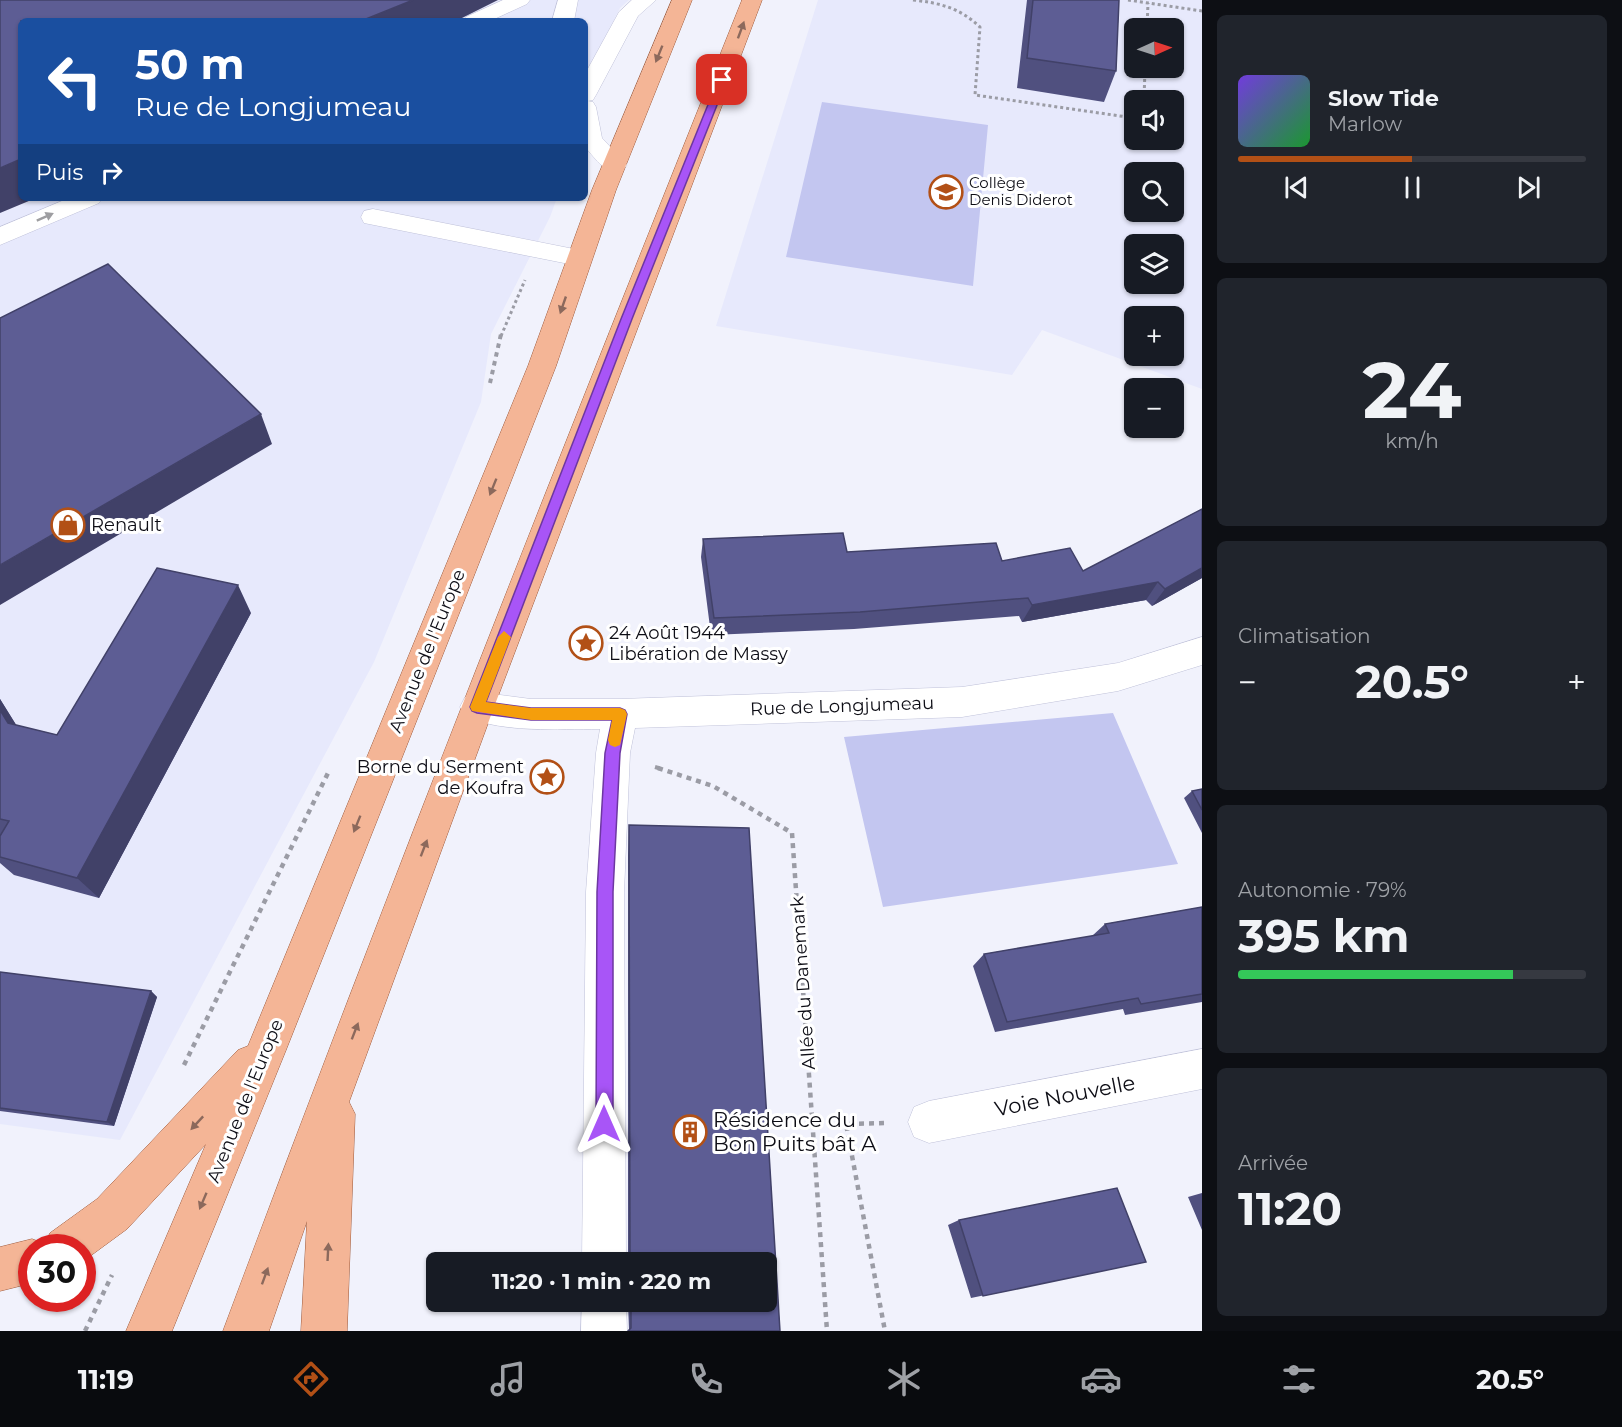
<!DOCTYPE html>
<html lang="fr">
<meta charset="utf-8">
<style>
:root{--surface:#171b24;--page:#20242c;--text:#f1f3f6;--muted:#9ea1a6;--line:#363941;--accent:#b25016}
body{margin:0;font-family:Montserrat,sans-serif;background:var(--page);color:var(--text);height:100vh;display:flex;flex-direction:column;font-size:22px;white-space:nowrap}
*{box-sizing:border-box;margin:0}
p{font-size:20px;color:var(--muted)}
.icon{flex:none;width:33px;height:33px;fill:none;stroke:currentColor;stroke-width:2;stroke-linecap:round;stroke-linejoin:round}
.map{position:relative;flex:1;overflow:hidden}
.drawer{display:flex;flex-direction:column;gap:15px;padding:15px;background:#0d0f14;width:420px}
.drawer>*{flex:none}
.guide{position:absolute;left:18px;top:18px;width:570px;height:183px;border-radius:9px;box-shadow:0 2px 4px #0004;background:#1a4fa0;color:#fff;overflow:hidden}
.needle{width:39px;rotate:87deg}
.controls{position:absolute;left:1124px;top:18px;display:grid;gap:12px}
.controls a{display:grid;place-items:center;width:60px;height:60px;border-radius:9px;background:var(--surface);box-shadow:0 2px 4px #0004;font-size:30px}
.speed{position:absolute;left:18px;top:1234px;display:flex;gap:12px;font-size:30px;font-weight:700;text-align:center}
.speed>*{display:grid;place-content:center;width:78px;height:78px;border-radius:50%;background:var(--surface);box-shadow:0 2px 4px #0004;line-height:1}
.speed .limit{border:9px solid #d22;background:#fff;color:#111}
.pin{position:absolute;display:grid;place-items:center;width:51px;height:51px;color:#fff;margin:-26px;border-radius:12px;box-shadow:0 3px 9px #0006}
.me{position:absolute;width:66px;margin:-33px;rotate:0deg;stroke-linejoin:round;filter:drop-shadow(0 0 4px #0008)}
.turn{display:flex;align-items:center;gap:21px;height:126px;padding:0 18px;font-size:27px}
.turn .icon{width:78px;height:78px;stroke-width:2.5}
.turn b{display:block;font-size:42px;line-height:51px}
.then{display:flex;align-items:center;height:57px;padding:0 18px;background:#0003;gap:12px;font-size:22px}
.big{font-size:45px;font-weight:700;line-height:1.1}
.drawer .tile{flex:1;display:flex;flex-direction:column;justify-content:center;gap:9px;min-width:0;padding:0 21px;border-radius:9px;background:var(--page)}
.drawer .dial{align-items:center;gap:0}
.dial b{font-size:78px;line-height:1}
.song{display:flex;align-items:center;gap:18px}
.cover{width:72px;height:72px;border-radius:9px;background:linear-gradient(135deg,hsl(260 70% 55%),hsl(130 70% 35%))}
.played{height:6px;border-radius:3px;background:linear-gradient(90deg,var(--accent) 50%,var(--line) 50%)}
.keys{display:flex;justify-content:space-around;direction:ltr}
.heat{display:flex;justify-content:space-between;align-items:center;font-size:33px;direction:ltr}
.charge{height:9px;border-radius:4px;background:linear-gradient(90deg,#34c759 79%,var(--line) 0)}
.trip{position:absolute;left:426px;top:1252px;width:351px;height:60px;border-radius:9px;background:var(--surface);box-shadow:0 2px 4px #0004;font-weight:700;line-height:60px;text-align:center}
.dock{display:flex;height:96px;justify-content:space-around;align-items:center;background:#090b0e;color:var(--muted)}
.dock .icon{width:42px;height:42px}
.dock .selected{color:var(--accent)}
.dock b{font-size:27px;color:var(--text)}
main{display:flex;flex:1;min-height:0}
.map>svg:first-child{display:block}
.built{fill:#e7e9fc;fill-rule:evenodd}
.green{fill:#c3c6f0}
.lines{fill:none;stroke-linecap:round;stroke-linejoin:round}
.minor-casing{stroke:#bfc1d9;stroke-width:1}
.major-casing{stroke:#9e5a3b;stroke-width:1}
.path-far2{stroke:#9b9ca5;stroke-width:3;stroke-dasharray:3 3;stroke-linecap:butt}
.path-far1{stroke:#9b9ca5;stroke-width:4;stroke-dasharray:4.5 4.5;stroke-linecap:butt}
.path{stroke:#9b9ca5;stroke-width:4.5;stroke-dasharray:5 5;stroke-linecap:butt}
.minor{fill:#fff;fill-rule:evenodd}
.major{fill:#f4b596;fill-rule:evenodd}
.wall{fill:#50507f}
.shaded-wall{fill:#414168}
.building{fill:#5d5d94;stroke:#414168;stroke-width:1.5}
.oneway{fill:#8c695c}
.oneway2{fill:#9e9ea1}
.route{fill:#a855f7;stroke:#6d37a1;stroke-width:1.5}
.slow{fill:#f59e0b}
.labels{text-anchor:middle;stroke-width:6;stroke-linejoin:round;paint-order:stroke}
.far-poi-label{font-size:15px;fill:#0d0d15;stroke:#fff;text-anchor:start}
.poi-label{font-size:18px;fill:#0d0d15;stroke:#fff;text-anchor:start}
.street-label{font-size:18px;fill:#0d0d15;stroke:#fff}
.near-street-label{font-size:21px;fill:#0d0d15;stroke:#fff}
.near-poi-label{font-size:21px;fill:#0d0d15;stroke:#fff;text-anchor:start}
</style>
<main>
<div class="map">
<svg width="1202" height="1331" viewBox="0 0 1202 1331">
<rect width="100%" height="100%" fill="#f1f2fc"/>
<path class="built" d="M 0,0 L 629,0 L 620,8 L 585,79 L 585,21 L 21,21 L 21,198 L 557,198 L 550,217 L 491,334 L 481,402 L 374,662 L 120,1140 L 0,1124 Z
M 818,0 L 1202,0 L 1202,389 L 1042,330 L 1012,375 L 716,326 ZM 1134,28 L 1173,28 L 1173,68 L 1134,68 ZM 1134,100 L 1173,100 L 1173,140 L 1134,140 ZM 1134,172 L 1173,172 L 1173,212 L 1134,212 ZM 1134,244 L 1173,244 L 1173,284 L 1134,284 ZM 1134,316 L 1173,316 L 1173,356 L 1134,356 Z"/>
<path class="green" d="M 822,102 L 988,125 L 973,286 L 786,257 Z
M 1113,713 L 1178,864 L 883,907 L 844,737 Z"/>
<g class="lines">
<g class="minor-casing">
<path id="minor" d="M 503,0 L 530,0 L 527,4 L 490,21 L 462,21 L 466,17 Z
M 558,0 L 578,0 L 574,21 L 552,21 Z
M 632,0 L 656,0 L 638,16 L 596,95 L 593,100 L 588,101 L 593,102 L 596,107 L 602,138 L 627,165 L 623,170 C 605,175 597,160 585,147 L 585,74 L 619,12 Z
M 69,198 L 102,198 L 99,203 L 0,245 L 0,227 Z
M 373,209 L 579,250 L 588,252 L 592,258 L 588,264 L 579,266 L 364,223 L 361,217 L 364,211 Z
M 1202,637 L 1202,665 L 1118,691 L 962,717 L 635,728 L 630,753 L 624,892 L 626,1263 L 582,1263 L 586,892 L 596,753 L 600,729 C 556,729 507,733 465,717 L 460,707 L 465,697 L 477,692 L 531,699 L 620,699 L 962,687 L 1118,663 Z
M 1202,1049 L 1202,1089 L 929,1143 L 914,1137 L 908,1122 L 914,1107 L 929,1101 Z
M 582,1302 L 626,1302 L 627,1331 L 581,1331 Z"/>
</g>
<g class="major-casing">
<path id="major" d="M 672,0 L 692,0 L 616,190 L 556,366 L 468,591 L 286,1050 L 172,1331 L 126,1331 L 206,1144 L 127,1229 L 82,1262 L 82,1248 L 32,1248 L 32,1283 L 0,1291 L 0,1247 L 32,1239 L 45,1244 L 50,1233 L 97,1199 L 238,1050 L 248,1046 L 528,366 L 592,190 Z
M 742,0 L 762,0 L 494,707 L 349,1102 L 355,1114 L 347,1331 L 301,1331 L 307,1221 L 269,1331 L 223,1331 C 389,885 565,442 742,0 Z"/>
</g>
<path class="path-far2" d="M 913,0 C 940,3 960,8 980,27 L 975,95 L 1134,118
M 1128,0 L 1202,11
M 1147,28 L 1148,3
M 1144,100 L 1145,68
M 501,336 L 525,280"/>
<path class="path-far1" d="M 490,383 L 501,334
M 655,767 L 662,769"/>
<path class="path" d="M 658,768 L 713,786 L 792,833 L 827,1331
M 184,1065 L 329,771
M 884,1123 L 846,1124 L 885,1331
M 85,1331 L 112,1275"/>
<use href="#minor" class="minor"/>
<use href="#major" class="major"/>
</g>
<path class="wall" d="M 1027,0 L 1119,0 L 1116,71 L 1104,102 L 1017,88 Z
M 1202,509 L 1202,578 L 1152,606 L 1146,600 L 1022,622 L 1019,616 L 854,629 L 711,635 L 701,557 L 703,539 L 847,552 L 1083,571 Z
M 251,613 L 99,898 L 14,875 L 0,863 L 0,699 L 16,725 L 57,735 Z
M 1202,789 L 1202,833 L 1184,798 L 1192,791 Z
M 629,825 L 749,828 L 780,1331 L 628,1331 L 629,1330 L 628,1302 L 766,1302 L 766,1263 L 626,1263 L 628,1257 L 628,856 Z
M 1202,907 L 1202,1002 L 1125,1015 L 1123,1009 L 995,1032 L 973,966 L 984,954 L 1092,936 L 1105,924 Z
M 0,972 L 151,991 L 157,997 L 114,1126 L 0,1111 Z
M 1202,1193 L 1202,1230 L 1188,1197 Z
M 959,1220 L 1146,1262 L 971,1298 L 948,1225 Z"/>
<path class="shaded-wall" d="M 413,0 L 498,0 L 456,21 L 361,21 Z
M 21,159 L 21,198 L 36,198 L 0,213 L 0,168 Z
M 261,414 L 272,444 L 0,605 L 0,565 Z
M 1202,568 L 1202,578 L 1152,606 L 1165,589 Z
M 1158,582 L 1146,600 L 1022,622 L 1032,605 Z
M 238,585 L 251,613 L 99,898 L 77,878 Z
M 0,699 L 30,747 L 8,723 L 0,710 Z
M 151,991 L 157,997 L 114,1126 L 107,1122 Z"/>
<path class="building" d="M 0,0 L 413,0 L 361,21 L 21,21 L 21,159 L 0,168 Z
M 1033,0 L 1119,0 L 1116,71 L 1027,58 Z
M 108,264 L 261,414 L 0,565 L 0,318 Z
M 1202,509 L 1202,568 L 1165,589 L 1158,582 L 1032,605 L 1028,598 L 860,612 L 714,618 L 703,539 L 843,533 L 847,552 L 996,543 L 1002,561 L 1070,548 L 1083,571 Z
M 157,568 L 238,585 L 77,878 L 0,857 L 0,836 L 9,821 L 0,819 L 0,710 L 8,723 L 57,735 Z
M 1202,789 L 1202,810 L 1192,791 Z
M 629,825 L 749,828 L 780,1331 L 628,1331 L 631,1328 L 631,1302 L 766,1302 L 766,1263 L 627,1263 L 627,1258 L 630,1255 Z
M 1202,907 L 1202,994 L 1141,1004 L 1138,998 L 1007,1022 L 984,954 L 1109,933 L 1105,924 Z
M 0,972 L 151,991 L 107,1122 L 0,1108 Z
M 1117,1188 L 1146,1262 L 983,1296 L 959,1220 Z"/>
<defs><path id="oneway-solid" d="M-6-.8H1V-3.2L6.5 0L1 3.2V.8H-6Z" transform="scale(1.5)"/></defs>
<g class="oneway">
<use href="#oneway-solid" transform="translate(741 30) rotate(-70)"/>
<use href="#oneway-solid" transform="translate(659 54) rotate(112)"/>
<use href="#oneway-solid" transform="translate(563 305) rotate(109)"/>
<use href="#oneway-solid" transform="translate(493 487) rotate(112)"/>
<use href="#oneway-solid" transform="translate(357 824) rotate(112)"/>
<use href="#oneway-solid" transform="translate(424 848) rotate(-69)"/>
<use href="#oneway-solid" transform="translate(355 1031) rotate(-69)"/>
<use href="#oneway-solid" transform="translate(197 1123) rotate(133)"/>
<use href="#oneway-solid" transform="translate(203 1201) rotate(113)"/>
<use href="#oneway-solid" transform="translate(328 1252) rotate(-87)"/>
<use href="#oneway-solid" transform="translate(265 1276) rotate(-70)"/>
</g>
<use class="oneway2" href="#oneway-solid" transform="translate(45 217) rotate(-24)"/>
<path class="route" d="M 722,77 L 727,80 L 632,319 L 486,702 L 531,708 L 620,708 L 625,710 L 627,714 L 620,753 L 613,892 L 613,1124 L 610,1130 L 604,1133 L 598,1130 L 596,1124 L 597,892 L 605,753 L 612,720 L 531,720 L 477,713 L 472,711 L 470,707 L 621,319 L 718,80 Z"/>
<path class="slow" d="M 504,631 L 511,637 L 486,702 L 531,708 L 620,708 L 625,710 L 627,714 L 620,745 L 615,747 L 610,745 L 608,740 L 612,720 L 531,720 L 472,711 L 470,707 L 498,637 Z"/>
<defs>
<g id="school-ring" transform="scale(1.725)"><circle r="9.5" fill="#fff" stroke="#b25016" stroke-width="1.5"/><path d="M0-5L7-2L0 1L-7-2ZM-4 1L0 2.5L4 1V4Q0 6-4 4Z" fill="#b25016"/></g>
<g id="shop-ring" transform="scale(1.725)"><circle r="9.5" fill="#fff" stroke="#b25016" stroke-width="1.5"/><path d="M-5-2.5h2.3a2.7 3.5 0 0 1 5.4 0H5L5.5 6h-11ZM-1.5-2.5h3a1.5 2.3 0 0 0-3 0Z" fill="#b25016"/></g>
<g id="sight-ring" transform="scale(1.725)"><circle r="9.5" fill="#fff" stroke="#b25016" stroke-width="1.5"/><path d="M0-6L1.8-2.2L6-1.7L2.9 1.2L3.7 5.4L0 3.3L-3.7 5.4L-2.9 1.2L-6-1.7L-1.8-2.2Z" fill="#b25016"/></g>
<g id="building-ring" transform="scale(1.725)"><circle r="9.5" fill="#fff" stroke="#b25016" stroke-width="1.5"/><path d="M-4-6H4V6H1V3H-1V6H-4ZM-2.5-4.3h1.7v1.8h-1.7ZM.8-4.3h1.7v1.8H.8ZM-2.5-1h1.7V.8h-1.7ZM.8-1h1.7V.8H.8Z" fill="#b25016"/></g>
</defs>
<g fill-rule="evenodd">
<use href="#school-ring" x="946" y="192"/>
<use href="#shop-ring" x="68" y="525"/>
<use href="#sight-ring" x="586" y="643"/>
<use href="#sight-ring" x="547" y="777"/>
<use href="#building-ring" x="690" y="1132"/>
</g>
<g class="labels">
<g class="far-poi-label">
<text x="969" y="188">Collège<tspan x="969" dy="17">Denis Diderot</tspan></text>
</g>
<g class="poi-label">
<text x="91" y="531">Renault</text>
<text x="609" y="639">24 Août 1944<tspan x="609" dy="21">Libération de Massy</tspan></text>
<text x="524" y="773" text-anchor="end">Borne du Serment<tspan x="524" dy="21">de Koufra</tspan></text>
</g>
<g class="street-label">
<text transform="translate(427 651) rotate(-68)" y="6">Avenue de l'Europe</text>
<text transform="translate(842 706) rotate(-2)" y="6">Rue de Longjumeau</text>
<text transform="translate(803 983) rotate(-94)" y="6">Allée du Danemark</text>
<text transform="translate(245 1101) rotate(-68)" y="6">Avenue de l'Europe</text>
</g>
<g class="near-street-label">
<text transform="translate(1065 1096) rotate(-11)" y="7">Voie Nouvelle</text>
</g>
<g class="near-poi-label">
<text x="713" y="1127">Résidence du<tspan x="713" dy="24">Bon Puits bât A</tspan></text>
</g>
</g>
</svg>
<div class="controls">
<a><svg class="needle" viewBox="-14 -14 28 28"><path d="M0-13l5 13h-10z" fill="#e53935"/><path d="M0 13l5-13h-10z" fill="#9ea1a6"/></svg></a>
<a><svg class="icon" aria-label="sound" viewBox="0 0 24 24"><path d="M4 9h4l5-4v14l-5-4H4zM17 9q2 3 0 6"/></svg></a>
<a><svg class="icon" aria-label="search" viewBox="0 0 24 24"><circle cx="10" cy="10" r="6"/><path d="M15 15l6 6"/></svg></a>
<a><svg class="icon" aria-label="layers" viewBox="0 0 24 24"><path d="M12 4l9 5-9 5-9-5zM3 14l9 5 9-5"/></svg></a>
<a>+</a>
<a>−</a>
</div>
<div class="speed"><div class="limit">30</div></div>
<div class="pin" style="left:722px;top:80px;background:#d93025"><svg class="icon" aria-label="arrive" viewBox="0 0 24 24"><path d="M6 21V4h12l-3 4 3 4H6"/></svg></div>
<svg class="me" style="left:604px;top:1124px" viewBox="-20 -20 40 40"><path d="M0-17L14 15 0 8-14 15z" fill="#a855f7" stroke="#fff" stroke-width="4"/></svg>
<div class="trip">11:20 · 1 min · 220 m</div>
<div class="guide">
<div class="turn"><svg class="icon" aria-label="left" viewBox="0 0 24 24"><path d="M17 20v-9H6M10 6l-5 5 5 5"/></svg><div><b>50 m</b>Rue de Longjumeau</div></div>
<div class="then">Puis<svg class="icon" aria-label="right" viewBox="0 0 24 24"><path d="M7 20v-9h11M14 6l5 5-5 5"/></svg></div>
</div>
</div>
<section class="drawer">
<div class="tile">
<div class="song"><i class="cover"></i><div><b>Slow Tide</b><p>Marlow</p></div></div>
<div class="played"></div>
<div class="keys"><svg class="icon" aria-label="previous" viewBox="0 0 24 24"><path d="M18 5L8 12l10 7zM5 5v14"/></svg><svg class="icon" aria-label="pause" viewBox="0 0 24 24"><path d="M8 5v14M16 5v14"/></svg><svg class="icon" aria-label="next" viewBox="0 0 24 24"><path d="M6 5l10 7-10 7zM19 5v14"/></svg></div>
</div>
<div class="tile dial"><b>24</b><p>km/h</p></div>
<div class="tile"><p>Climatisation</p>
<div class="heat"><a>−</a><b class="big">20.5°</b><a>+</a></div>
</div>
<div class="tile"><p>Autonomie · 79%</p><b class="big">395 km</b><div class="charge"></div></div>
<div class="tile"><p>Arrivée</p><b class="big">11:20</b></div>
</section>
</main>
<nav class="dock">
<b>11:19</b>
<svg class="icon selected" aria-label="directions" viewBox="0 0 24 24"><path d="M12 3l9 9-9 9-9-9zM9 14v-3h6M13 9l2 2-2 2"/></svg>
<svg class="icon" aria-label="music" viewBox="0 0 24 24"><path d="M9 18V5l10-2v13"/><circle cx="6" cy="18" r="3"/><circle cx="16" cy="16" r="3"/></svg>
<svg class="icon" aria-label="phone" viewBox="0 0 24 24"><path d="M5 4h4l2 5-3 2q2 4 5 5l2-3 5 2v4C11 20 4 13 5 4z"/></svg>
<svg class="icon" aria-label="climate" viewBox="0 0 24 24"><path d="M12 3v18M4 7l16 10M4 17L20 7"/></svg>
<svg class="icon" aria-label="car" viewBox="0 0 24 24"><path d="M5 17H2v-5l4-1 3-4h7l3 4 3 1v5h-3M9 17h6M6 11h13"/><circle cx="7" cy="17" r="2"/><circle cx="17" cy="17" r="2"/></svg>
<svg class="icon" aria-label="filters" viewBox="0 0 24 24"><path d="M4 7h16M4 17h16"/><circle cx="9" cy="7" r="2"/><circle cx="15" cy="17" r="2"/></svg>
<b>20.5°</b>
</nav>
